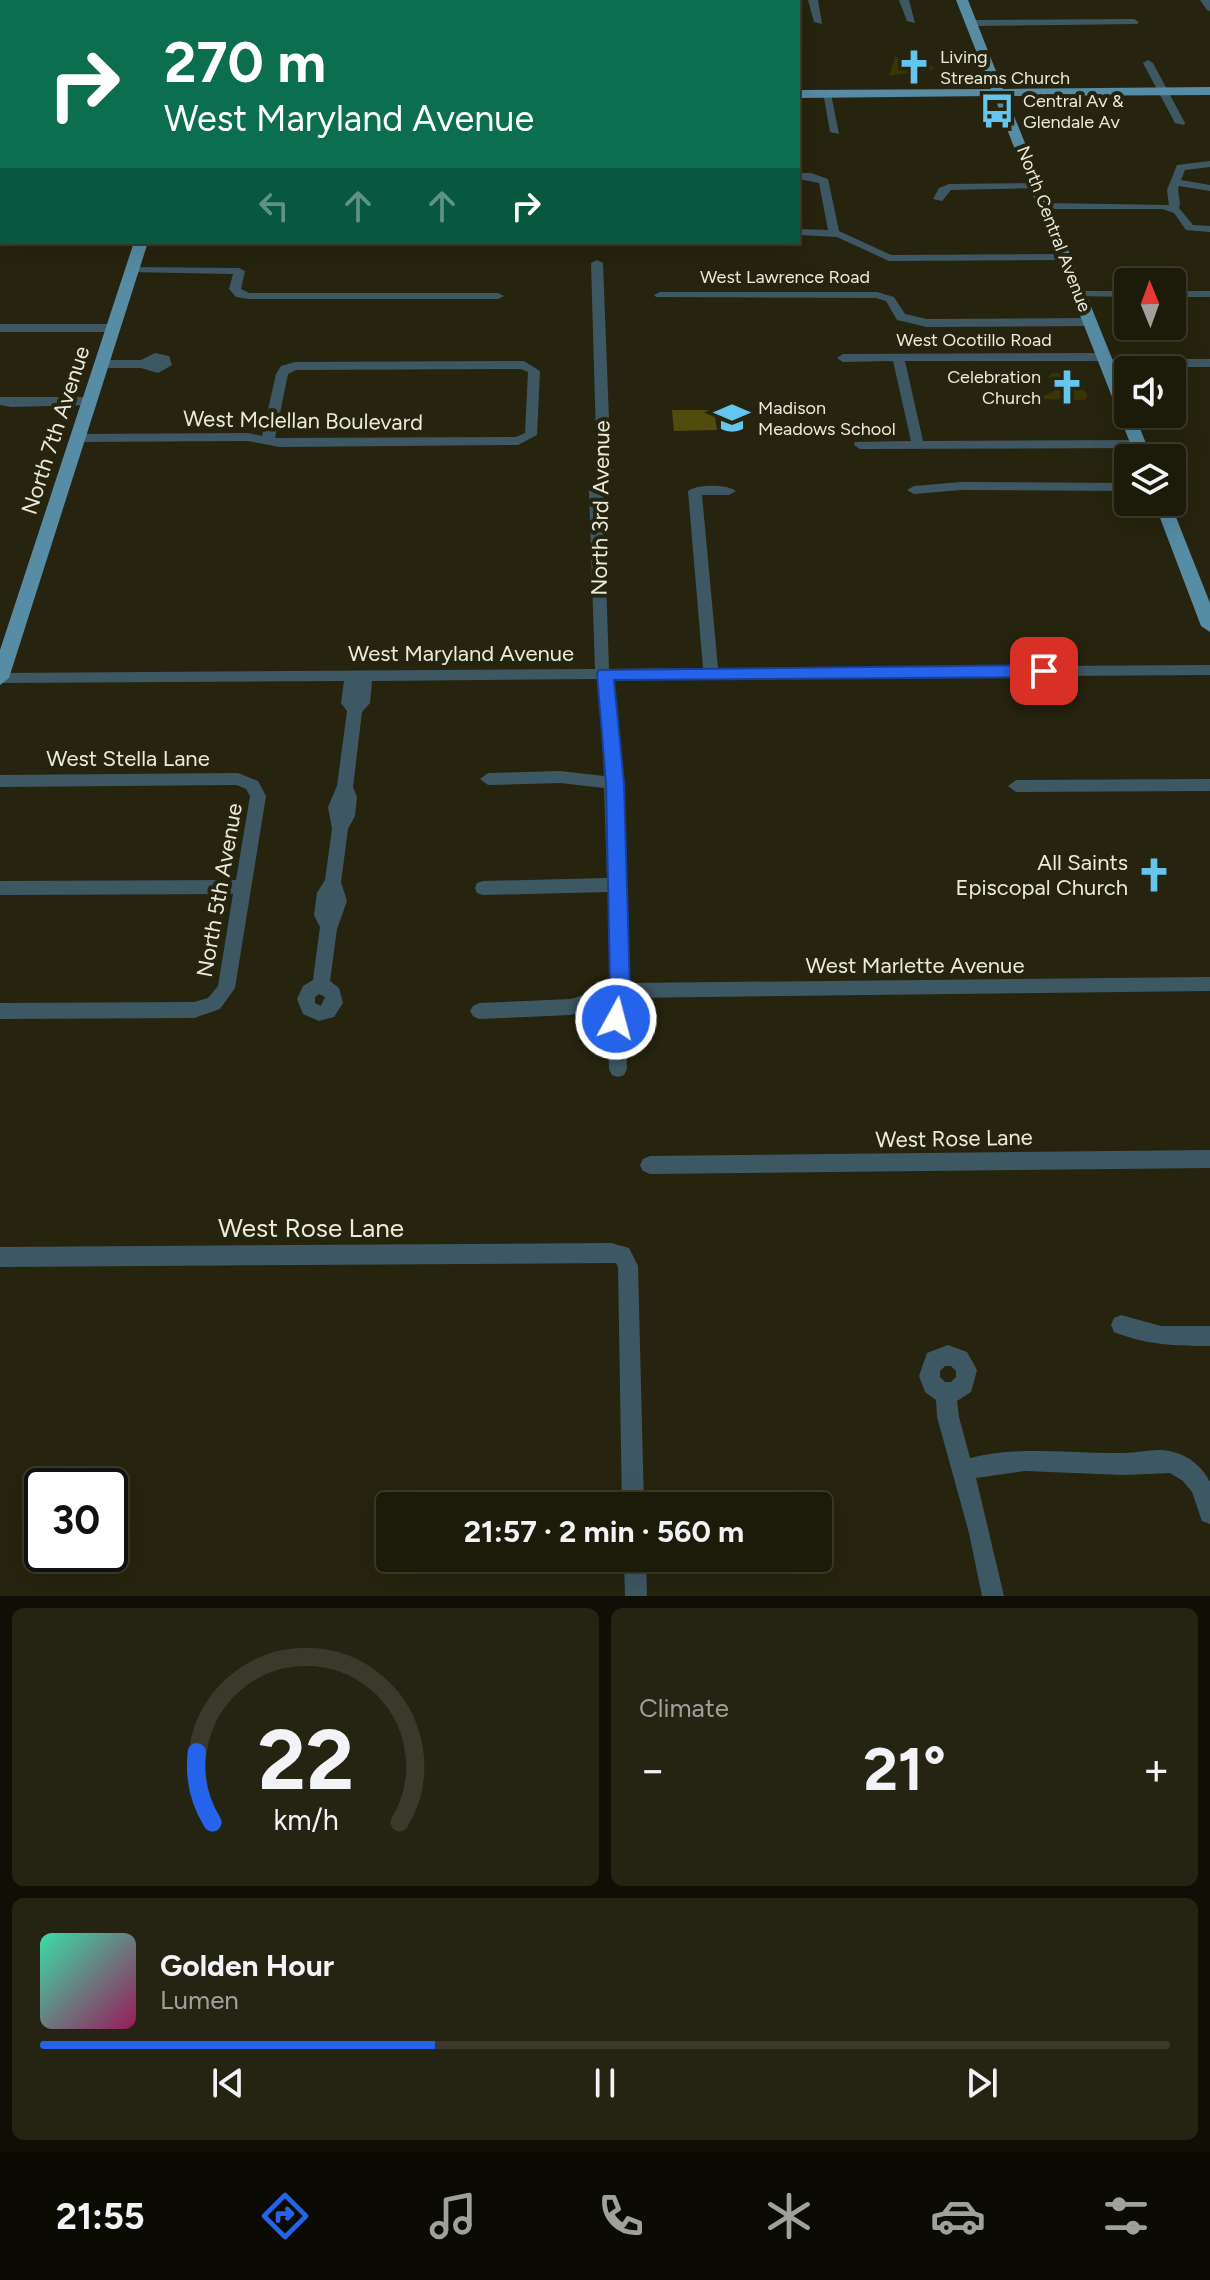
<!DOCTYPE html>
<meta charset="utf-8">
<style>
:root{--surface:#1c1b0a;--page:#252413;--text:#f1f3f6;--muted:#a0a19c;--line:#3a392b;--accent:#2563eb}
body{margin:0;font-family:Figtree,sans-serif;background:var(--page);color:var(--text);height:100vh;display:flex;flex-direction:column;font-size:30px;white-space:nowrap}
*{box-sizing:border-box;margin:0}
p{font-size:26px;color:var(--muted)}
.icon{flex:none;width:44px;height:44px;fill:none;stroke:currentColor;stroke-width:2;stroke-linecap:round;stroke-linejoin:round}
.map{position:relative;height:1596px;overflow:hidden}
.drawer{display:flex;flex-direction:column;gap:12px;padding:12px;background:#0f0f06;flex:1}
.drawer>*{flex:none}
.top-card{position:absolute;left:0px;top:0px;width:800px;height:244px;box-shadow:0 8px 32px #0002,0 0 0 2px var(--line);background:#0b6e4f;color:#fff;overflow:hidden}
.needle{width:52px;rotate:359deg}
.fabs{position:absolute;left:1114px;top:268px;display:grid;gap:16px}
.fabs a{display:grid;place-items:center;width:72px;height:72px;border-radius:8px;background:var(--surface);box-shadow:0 8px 32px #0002,0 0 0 2px var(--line);font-size:40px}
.speed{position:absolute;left:24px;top:1468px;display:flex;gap:16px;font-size:40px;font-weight:700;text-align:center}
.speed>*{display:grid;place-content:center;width:104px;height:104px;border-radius:50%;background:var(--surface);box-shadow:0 8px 32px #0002,0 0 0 2px var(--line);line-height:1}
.speed .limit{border:4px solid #111;border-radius:12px;background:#fff;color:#111}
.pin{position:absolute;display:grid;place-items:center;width:68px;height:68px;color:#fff;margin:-34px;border-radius:16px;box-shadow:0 4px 12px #0006}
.me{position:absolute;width:88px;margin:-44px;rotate:7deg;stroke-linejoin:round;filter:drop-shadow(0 0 6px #0008)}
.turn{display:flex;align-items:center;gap:28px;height:168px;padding:0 32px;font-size:36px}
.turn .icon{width:104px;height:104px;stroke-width:2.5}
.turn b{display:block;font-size:56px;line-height:68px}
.lanes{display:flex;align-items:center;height:76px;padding:0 32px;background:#0003;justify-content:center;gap:40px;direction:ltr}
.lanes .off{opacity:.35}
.big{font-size:60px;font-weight:700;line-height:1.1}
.drawer .tile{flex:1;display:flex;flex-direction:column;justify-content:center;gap:12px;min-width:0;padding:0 28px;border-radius:12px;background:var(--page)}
.drawer .dial{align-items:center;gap:0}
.dial svg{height:208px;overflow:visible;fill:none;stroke:var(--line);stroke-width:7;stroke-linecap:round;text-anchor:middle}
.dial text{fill:var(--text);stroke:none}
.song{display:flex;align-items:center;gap:24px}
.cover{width:96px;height:96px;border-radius:12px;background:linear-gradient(135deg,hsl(160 70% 55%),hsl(330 70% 35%))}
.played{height:8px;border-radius:4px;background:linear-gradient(90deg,var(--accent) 35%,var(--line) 35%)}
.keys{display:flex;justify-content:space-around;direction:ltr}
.heat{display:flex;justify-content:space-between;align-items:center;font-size:44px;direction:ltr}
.drawer .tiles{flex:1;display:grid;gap:12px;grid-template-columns:1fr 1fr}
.tile:last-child{grid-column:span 2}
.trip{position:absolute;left:376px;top:1492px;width:456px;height:80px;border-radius:8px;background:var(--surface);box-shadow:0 8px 32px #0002,0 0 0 2px var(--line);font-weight:700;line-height:80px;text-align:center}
.dock{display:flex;height:128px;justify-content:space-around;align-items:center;background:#0b0b04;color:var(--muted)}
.dock .icon{width:56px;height:56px}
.dock .active{color:var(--accent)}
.dock b{font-size:36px;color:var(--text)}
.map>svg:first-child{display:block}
.green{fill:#514b0e}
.building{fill:#3a3505}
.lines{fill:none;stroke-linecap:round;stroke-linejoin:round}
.minor{fill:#3e5863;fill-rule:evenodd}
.major{fill:#568ca4;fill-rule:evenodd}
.route{fill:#2563eb;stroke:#184099;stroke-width:2}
.labels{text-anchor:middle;stroke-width:8;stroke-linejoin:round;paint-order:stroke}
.far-poi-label{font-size:18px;fill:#ebeadc;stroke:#26240e;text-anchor:start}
.far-street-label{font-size:18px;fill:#ebeadc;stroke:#26240e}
.street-label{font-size:22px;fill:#ebeadc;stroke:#26240e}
.poi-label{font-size:22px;fill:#ebeadc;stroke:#26240e;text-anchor:end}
.near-street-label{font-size:26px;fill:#ebeadc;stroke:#26240e}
</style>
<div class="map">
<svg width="1210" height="1596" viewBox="0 0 1210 1596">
<rect width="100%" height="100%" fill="#26240e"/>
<path class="green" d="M 672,410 L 714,410 L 717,430 L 674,431 Z"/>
<path class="building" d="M 895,57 L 924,58 L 934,69 L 889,76 Z
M 1053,373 L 1065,373 L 1068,382 L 1077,382 L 1088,395 L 1085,400 L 1035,399 L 1055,391 L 1049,376 Z"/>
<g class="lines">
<path class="minor" d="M 358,0 L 368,0 L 357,2 Z
M 491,0 L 501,0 L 501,2 L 491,2 Z
M 626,0 L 636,0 L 636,2 L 626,2 Z
M 793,0 L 791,2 L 684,1 L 685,0 Z
M 808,0 L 818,0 L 822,24 L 814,22 Z
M 899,0 L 909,0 L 915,23 L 907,21 Z
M 1200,0 L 1210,0 L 1210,11 L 1207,10 Z
M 1134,19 L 1139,22 L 1137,24 L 972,26 L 967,23 L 972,20 Z
M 1148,60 L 1153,63 L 1185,123 L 1184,125 L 1175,123 L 1143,63 Z
M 823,92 L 831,94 L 839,134 L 830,132 Z
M 0,156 L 2,156 L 0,166 Z
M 1210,161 L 1210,167 L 1185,170 L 1181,180 L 1210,185 L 1210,191 L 1179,186 C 1176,193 1182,200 1179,208 L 1193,225 L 1210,226 L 1210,232 L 1186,230 L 1174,213 L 1162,209 L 1045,209 L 1040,206 L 1045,203 L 1169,205 L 1167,190 L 1177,165 Z
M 798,173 L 811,173 L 828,179 L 839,231 L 891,255 L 1065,254 L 1071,257 L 1065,260 L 889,261 L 837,237 L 798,235 L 798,229 L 828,230 L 819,183 L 798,179 Z
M 1037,183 L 1041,184 L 1041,188 L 951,190 L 942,201 L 933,199 L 939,188 L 949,184 Z
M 597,260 L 603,263 L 611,472 L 603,492 L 609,669 L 703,668 L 688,491 C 698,484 726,484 736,491 L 729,495 L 702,495 L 718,668 L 1210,665 L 1210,675 L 614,679 L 620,778 L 623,783 L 620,787 L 629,983 L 1210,977 L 1210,991 L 624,998 L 627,1069 L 624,1075 L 618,1077 L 612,1075 L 609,1069 L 606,1003 L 571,1015 L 479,1019 L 473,1016 L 470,1011 L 473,1006 L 479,1003 L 571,999 L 611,986 L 608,892 L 483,895 L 477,893 L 475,888 L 477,883 L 483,881 L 607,878 L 604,788 L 560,783 L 488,785 L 480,779 L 488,773 L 560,771 L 604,776 L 599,679 L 372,681 L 370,703 L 362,712 L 353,787 L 357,797 L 355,816 L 348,829 L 341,882 L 347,901 L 337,929 L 330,981 L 339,988 L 343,1003 L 334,1017 L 319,1021 L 303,1014 L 297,999 L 303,986 L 313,980 L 320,927 L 314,915 L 317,893 L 325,880 L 332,829 L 328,807 L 337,786 L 347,711 L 341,703 L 344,681 L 0,683 L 0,673 L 595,669 L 589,492 L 597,472 L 591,263 ZM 319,994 L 325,997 L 321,1006 L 315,1003 L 315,997 Z
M 132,267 L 239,268 L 245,271 L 241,289 L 249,293 L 498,293 L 504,296 L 498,299 L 249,299 L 236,297 L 229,289 L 233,274 L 128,272 L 126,270 Z
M 1079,291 L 1128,291 L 1128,297 L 1075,296 L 1075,292 Z
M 1172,291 L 1210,291 L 1210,297 L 1172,297 Z
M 660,292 L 877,292 L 894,297 L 905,314 L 927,319 L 1090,318 L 1096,322 L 1090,326 L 927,327 L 897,320 L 886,301 L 876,298 L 656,297 L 654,295 Z
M 0,324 L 113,324 L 119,328 L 113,332 L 0,332 Z
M 155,353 L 169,356 L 172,365 L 158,373 L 141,368 L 102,368 L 96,364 L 102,360 L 141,360 Z
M 1104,353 L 1108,354 L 1108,359 L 1210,359 L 1210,367 L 1107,367 L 1103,366 L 1103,361 L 905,361 L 923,441 L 1139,440 L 1145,444 L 1139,448 L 860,449 L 854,445 L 855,442 L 911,441 L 893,361 L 843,362 L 837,358 L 843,354 Z
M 524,361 L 540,371 L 537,435 L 518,445 L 280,447 L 248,441 L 79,442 L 73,438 L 79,434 L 248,433 L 262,436 L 276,374 L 281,366 L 295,362 ZM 521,369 L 528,372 L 525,433 L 516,437 L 275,438 L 288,374 L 296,370 Z
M 0,397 L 90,397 L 96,401 L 90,405 L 11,407 L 0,405 Z
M 961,482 L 1128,483 L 1128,491 L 961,490 L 914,494 L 907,490 L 914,486 Z
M 238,773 L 258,781 L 266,796 L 235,988 L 220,1009 L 194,1018 L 0,1019 L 0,1003 L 194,1002 L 208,998 L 218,986 L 233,894 L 0,895 L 0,881 L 236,880 L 250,796 L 246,789 L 237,785 L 0,787 L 0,775 Z
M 1210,779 L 1210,791 L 1016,792 L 1008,786 L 1016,780 Z
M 1210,1150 L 1210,1168 L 650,1174 L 643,1171 L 640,1165 L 643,1159 L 650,1156 Z
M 611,1243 L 629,1248 L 638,1266 L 644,1506 L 622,1506 L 618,1267 L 616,1263 L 0,1267 L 0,1247 Z
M 1121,1315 L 1161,1326 L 1210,1326 L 1210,1346 C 1176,1346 1146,1345 1114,1332 L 1111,1325 L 1114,1318 Z
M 948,1345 L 967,1352 L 977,1370 L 971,1392 L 957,1401 L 959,1417 L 970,1458 C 1022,1445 1071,1454 1124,1453 C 1140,1453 1157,1447 1173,1452 C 1190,1456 1202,1467 1210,1482 L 1210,1524 L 1202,1521 L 1192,1492 L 1183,1481 L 1170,1473 L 1123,1475 L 1025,1471 L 976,1478 L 1004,1596 L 982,1596 L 969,1533 L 937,1417 L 936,1400 L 925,1392 L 919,1376 L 927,1353 ZM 945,1366 L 951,1366 L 956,1371 L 956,1377 L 951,1382 L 945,1382 L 940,1377 L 940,1371 Z
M 624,1558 L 646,1558 L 647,1596 L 625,1596 Z"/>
<path class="major" d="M 213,0 L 225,0 L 225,2 L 213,2 Z
M 956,0 L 968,0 L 1003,89 L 1210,87 L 1210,95 L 1006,96 L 1128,398 L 1128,414 L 1134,414 L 1152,458 L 1136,458 L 994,96 L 798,98 L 798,90 L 991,89 Z
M 0,94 L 2,94 L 2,102 L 0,102 Z
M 134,242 L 148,242 L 9,678 L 0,685 L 0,650 Z
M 1154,502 L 1170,502 L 1210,603 L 1210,632 L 1201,626 Z"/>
</g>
<path class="route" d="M 1044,665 L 1052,671 L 1044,677 L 614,680 L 624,783 L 630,991 C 624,1003 629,1013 623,1025 L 616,1028 L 609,1025 L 605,994 L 610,986 L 606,783 L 597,674 L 599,670 Z"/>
<defs>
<g id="church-bare" transform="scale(2.76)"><path d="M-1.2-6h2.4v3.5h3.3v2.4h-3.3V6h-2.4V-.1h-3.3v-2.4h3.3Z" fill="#64c5ee" stroke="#26240e" stroke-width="2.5" paint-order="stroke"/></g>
<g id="bus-bare" transform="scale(2.76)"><path d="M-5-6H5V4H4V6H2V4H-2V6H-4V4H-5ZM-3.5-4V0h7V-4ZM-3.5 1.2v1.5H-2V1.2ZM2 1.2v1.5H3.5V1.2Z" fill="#64c5ee" stroke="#26240e" stroke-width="2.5" paint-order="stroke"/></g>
<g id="school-bare" transform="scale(2.76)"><path d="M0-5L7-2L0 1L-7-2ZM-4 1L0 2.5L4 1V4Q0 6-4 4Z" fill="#64c5ee" stroke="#26240e" stroke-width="2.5" paint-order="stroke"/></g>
</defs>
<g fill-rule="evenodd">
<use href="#church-bare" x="914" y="67"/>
<use href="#bus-bare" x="997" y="111"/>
<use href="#church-bare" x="1067" y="387"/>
<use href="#school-bare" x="732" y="418"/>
<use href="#church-bare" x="1154" y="875"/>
</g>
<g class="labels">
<g class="far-poi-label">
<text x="940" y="63">Living<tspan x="940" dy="21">Streams Church</tspan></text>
<text x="1023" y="107">Central Av &amp;<tspan x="1023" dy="21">Glendale Av</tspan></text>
<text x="1041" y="383" text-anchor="end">Celebration<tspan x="1041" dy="21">Church</tspan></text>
<text x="758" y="414">Madison<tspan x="758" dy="21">Meadows School</tspan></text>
</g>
<g class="far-street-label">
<text transform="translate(1054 229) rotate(69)" y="6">North Central Avenue</text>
<text x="785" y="283">West Lawrence Road</text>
<text x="974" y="346">West Ocotillo Road</text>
</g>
<g class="street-label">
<text transform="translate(303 420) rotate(1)" y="8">West Mclellan Boulevard</text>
<text transform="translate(55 430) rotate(-72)" y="8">North 7th Avenue</text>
<text transform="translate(600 508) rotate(-89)" y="8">North 3rd Avenue</text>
<text x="461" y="661">West Maryland Avenue</text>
<text x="128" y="766">West Stella Lane</text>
<text transform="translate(219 890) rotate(-80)" y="8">North 5th Avenue</text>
<text x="915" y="973">West Marlette Avenue</text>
<text transform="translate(954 1138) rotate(-1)" y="8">West Rose Lane</text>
</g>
<g class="poi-label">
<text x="1128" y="870">All Saints<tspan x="1128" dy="25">Episcopal Church</tspan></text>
</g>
<g class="near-street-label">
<text x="311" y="1237">West Rose Lane</text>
</g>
</g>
</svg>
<div class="fabs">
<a><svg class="needle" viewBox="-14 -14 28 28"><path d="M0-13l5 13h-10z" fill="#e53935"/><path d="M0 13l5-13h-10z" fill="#a0a19c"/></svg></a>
<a><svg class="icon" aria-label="sound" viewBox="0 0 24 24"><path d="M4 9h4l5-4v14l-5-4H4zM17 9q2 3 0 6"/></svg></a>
<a><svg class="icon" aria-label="layers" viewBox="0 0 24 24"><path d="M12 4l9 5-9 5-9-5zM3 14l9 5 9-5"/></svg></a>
</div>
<div class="speed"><div class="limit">30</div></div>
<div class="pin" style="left:1044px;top:671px;background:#d93025"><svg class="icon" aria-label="arrive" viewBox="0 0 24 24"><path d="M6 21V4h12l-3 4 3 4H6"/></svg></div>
<svg class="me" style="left:616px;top:1019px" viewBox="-20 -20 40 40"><circle r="17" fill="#2563eb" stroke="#fff" stroke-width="3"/><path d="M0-11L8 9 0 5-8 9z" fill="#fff"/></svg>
<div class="trip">21:57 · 2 min · 560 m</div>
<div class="top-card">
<div class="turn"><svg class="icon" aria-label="right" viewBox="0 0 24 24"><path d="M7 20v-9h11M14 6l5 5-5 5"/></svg><div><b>270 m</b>West Maryland Avenue</div></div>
<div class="lanes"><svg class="icon off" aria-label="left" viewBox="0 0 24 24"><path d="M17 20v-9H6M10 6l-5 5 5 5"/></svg><svg class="icon off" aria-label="ahead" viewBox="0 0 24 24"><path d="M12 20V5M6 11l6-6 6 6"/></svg><svg class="icon off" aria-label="ahead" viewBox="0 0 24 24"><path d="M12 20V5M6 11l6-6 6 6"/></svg><svg class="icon" aria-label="right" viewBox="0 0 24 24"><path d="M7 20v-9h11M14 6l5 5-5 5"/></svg></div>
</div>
</div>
<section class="drawer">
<div class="tiles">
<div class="tile dial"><svg viewBox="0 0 100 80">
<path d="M14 69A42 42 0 1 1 86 69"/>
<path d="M14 69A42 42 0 0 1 8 42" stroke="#2563eb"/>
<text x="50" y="56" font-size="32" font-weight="700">22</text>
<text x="50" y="72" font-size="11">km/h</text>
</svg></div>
<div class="tile"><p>Climate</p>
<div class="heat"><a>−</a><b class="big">21°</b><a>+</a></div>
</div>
<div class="tile">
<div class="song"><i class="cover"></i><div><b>Golden Hour</b><p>Lumen</p></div></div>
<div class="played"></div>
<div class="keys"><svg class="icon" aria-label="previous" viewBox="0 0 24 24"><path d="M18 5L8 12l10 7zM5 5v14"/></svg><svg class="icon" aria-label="pause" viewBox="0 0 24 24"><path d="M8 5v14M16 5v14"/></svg><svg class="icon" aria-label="next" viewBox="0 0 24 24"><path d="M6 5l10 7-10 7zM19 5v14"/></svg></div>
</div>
</div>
</section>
<nav class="dock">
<b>21:55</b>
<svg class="icon active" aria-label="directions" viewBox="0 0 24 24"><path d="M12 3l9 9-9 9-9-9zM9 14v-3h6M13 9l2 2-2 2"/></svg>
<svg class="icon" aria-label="music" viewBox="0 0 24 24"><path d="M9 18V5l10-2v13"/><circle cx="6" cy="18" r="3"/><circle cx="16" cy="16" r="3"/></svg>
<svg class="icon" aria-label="phone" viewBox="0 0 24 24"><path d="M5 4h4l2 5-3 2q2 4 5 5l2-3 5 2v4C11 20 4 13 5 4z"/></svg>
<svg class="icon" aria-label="climate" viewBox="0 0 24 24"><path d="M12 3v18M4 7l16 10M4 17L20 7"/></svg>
<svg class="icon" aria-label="car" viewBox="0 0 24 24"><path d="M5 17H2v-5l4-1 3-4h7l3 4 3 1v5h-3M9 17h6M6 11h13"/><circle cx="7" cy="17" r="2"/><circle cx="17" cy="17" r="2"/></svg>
<svg class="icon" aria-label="filters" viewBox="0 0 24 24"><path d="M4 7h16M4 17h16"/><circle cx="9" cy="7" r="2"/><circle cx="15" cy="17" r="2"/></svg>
</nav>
